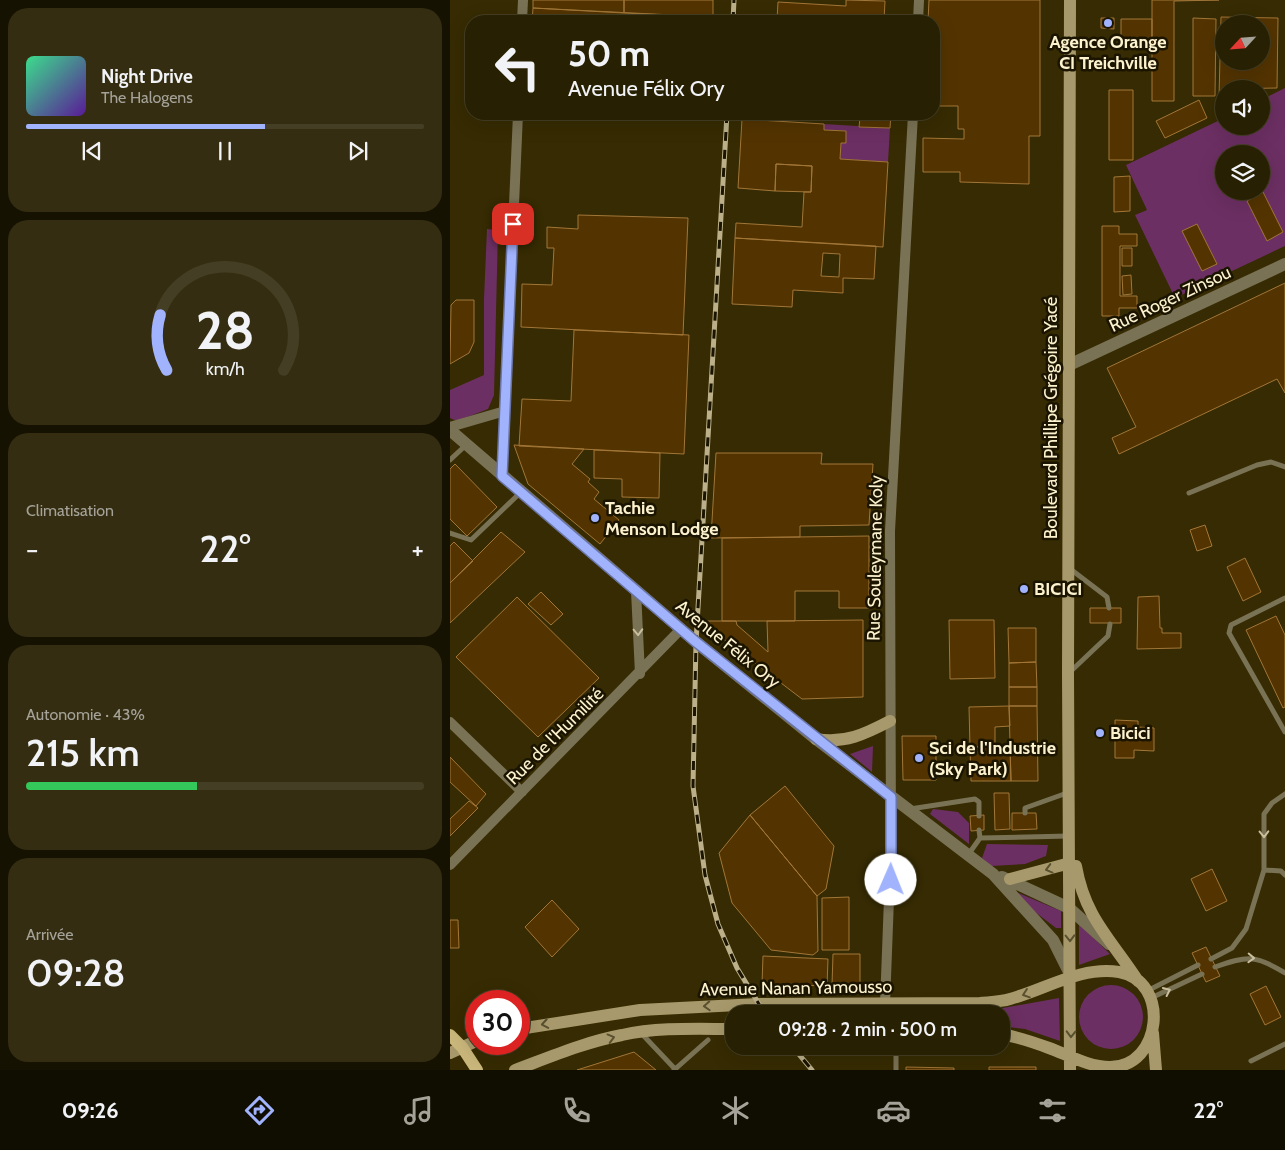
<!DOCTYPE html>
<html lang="fr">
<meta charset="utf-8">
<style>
:root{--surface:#282002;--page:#342d11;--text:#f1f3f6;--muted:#a5a399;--line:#443e24;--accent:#a1b3fd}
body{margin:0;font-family:Cabin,sans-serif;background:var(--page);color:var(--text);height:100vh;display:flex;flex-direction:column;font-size:19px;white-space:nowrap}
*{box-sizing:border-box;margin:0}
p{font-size:16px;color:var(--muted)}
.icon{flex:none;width:28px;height:28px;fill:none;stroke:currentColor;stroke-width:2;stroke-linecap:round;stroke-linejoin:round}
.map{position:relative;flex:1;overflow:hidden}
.drawer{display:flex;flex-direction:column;gap:8px;padding:8px;background:#161201;width:450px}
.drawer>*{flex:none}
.top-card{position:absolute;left:15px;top:15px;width:475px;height:105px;border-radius:20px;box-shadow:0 5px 20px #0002,0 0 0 1px var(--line);background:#282002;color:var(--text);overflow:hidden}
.needle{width:32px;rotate:244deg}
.controls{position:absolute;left:765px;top:15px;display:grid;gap:10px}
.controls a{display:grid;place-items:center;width:55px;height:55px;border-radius:50%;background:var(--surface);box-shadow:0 5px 20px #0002,0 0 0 1px var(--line);font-size:25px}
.speed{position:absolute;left:15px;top:990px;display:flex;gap:10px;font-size:25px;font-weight:700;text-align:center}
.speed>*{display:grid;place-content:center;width:65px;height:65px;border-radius:50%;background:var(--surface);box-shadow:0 5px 20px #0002,0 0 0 1px var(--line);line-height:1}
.speed .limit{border:8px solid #d22;background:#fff;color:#111}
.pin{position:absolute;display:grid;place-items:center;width:42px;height:42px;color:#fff;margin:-21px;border-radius:10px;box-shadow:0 2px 8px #0006}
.me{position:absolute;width:55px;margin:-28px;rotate:1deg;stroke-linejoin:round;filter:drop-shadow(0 0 4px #0008)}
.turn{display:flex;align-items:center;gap:18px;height:105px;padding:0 20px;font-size:22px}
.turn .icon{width:65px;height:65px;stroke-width:2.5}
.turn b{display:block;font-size:35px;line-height:42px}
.big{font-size:38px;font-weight:600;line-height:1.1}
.drawer .widget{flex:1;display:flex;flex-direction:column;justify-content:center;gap:8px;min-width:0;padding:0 18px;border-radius:20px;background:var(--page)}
.drawer .dial{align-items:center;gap:0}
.dial svg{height:130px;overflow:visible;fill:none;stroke:var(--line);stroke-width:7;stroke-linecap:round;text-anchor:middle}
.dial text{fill:var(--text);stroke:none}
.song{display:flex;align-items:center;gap:15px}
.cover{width:60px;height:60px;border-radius:8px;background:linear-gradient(135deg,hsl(150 70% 55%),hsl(270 70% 35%))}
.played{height:5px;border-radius:2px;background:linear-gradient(90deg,var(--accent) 60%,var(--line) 60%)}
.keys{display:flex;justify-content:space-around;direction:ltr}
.heat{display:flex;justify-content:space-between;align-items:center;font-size:28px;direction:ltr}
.charge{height:8px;border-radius:4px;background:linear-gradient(90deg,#34c759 43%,var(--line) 0)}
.trip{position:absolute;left:275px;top:1005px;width:285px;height:50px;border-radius:20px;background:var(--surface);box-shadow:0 5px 20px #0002,0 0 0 1px var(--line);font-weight:600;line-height:50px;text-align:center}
.tab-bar{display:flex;height:80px;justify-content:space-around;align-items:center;background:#100d01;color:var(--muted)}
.tab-bar .icon{width:35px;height:35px}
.tab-bar .active{color:var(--accent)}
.tab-bar b{font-size:22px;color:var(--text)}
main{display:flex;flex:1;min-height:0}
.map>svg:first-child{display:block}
.green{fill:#6c2f63;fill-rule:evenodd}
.building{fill:#533400;stroke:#a27638;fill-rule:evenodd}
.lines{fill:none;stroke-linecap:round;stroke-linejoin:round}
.service{stroke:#7a7255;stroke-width:5}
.minor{stroke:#7a7255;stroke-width:10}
.tertiary{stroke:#7a7255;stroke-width:12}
.secondary{stroke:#a7996b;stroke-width:12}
.primary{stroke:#cab77b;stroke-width:12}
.rail-casing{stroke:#bbb08a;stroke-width:5}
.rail{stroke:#1a1400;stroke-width:3;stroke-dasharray:9;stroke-linecap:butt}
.oneway{stroke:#c9bf9e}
.oneway2{stroke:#595030}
.route-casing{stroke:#6974a4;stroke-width:12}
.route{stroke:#a1b3fd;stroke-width:9}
.poi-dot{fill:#a1b3fd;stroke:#1a1400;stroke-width:2}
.labels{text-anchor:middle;stroke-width:5;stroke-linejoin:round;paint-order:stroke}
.poi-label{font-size:18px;font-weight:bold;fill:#fdf2ce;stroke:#1a1400;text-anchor:start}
.street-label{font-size:18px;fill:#fdf2ce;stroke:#1a1400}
</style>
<main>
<section class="drawer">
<div class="widget">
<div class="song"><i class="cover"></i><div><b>Night Drive</b><p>The Halogens</p></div></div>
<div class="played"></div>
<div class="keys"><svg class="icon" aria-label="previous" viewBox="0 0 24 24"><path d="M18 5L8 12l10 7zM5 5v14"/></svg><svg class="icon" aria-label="pause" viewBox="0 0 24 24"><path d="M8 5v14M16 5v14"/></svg><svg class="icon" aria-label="next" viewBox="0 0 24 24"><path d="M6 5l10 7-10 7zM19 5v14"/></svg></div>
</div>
<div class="widget dial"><svg viewBox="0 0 100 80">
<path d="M14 69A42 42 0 1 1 86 69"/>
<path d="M14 69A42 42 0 0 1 10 35" stroke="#a1b3fd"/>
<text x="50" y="56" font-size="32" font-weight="700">28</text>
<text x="50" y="72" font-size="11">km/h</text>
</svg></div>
<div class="widget"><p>Climatisation</p>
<div class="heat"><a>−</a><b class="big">22°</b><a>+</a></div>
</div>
<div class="widget"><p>Autonomie · 43%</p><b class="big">215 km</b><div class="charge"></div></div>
<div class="widget"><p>Arrivée</p><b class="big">09:28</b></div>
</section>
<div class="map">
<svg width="835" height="1070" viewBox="0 0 835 1070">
<rect width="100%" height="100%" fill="#362b02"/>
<path class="green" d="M 835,88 L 835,246 L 725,298 L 685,215 L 697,210 L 676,165 L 774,118 L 774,126 L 811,126 L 811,100 ZM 774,154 L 811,154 L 811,191 L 774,191 Z
M 374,124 L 440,128 L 438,162 L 390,159 L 391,143 L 396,143 L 396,131 L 374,130 Z
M 37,229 L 48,230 L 44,395 L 38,409 L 7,421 L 0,418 L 0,390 L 34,375 L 34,299 Z
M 423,746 L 422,772 L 400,754 Z
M 483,809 L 508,812 L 519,823 L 519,844 L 480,814 Z
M 537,844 L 598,845 L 596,856 L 575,864 L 541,866 L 532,858 Z
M 566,892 L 611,911 L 611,928 L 606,928 L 564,896 Z
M 629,924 L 660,954 L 629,965 Z
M629 1017a32 32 0 1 1 64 0a32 32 0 1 1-64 0Z
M 609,998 L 610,1041 L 575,1029 L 551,1026 L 551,1014 L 324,1012 L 536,1011 Z"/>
<path class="building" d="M 83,0 L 174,0 L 174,13 L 83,8 Z
M 174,0 L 263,0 L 263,17 L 174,13 Z
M 396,0 L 435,1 L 434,21 L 327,20 L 328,2 L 396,6 Z
M 479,0 L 590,0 L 590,136 L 579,136 L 579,184 L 510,182 L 510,172 L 473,172 L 473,138 L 514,139 L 514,129 L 508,129 L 508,106 L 486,106 L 486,92 L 484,91 L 484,21 L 478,21 Z
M 702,0 L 769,0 L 724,1 L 724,101 L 702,101 Z
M 83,8 L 263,17 L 262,21 L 82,21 Z
M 771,17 L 828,18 L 827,88 L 774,89 L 774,97 L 769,97 ZM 774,24 L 811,24 L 811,61 L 774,61 Z
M 651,18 L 664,18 L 664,29 L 651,28 Z
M 743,18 L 766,19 L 765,96 L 743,96 Z
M 671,19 L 702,19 L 702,41 L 671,41 Z
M 659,90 L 683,90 L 683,160 L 659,160 Z
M 749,100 L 757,118 L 715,138 L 706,121 Z
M 318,114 L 441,114 L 440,128 L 409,127 L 410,118 Z
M 292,119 L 374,124 L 374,130 L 396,131 L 396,143 L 391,143 L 390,159 L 438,162 L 433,247 L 285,238 L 286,223 L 352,227 L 354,192 L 361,192 L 362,166 L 326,164 L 325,191 L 288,188 Z
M 326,164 L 362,166 L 361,192 L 325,191 Z
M 680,176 L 680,211 L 664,212 L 664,177 Z
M 813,192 L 833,232 L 817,241 L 797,201 Z
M 128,215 L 238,218 L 233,335 L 71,327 L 72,284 L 102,285 L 104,248 L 97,248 L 97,227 L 128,229 Z
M 747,224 L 767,264 L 752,271 L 732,231 Z
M 652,226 L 669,226 L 669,234 L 687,234 L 687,246 L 670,246 L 670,296 L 687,296 L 687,308 L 669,308 L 669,316 L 652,316 Z
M 285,238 L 426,246 L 424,279 L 393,278 L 393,293 L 343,290 L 342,307 L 282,304 ZM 373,253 L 390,254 L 389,277 L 371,276 Z
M 672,248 L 682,248 L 682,266 L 672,266 Z
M 681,275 L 682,294 L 673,295 L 672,276 Z
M 835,283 L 835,393 L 827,379 L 669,454 L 662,438 L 686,427 L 657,368 Z
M 6,300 L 24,300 L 24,342 L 19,353 L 0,364 L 1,305 Z
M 124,330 L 239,335 L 234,454 L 69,446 L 72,399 L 121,401 Z
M 64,445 L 134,449 L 122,464 L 140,479 L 138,482 L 149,492 L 144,499 L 169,520 L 150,544 L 78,484 Z
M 144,450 L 210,453 L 209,498 L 172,497 L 172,479 L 144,478 Z
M 266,453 L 372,453 L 371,464 L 423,464 L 419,525 L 350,526 L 350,537 L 261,538 Z
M 5,464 L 47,507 L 17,536 L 0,519 L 0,469 Z
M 755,525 L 762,546 L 747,551 L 740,530 Z
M 51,532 L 75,552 L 0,623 L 0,583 Z
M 419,536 L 419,608 L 389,608 L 389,591 L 345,591 L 345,621 L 272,621 L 272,538 Z
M 4,542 L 23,561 L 0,583 L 0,546 Z
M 795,558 L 811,592 L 793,601 L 777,567 Z
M 91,592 L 113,614 L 101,625 L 78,604 Z
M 709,596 L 710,628 L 712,628 L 712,633 L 731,633 L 731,648 L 687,649 L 688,597 Z
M 67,597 L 149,678 L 88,737 L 6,657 Z
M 640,608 L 671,608 L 671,623 L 640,623 Z
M 826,616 L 835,635 L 835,707 L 833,708 L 796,630 Z
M 413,620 L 413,697 L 352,699 L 255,625 L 256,621 L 286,621 L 287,625 L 318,652 L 317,621 Z
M 499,620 L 544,620 L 545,678 L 500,679 Z
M 558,628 L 586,628 L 586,662 L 559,663 Z
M 586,662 L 587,687 L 559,687 L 559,663 Z
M 559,687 L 587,687 L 587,706 L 559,706 Z
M 559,706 L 587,706 L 588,781 L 561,781 Z
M 559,706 L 560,726 L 545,727 L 545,747 L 520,747 L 519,707 Z
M 665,720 L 688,721 L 688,727 L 704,728 L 704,751 L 684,750 L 684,758 L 665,758 Z
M 452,736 L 486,736 L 486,780 L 453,780 Z
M 560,746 L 561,781 L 521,781 L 520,747 Z
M 0,757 L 36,794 L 26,806 L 0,782 Z
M 335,786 L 384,846 L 376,889 L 367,896 L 300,815 Z
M 544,793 L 559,793 L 560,829 L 545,830 Z
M 19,801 L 28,808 L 0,836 L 0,819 Z
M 562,813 L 586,813 L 587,829 L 562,830 Z
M 300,815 L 367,896 L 368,951 L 363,955 L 321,950 L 282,903 L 269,853 Z
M 534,815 L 534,830 L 521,831 L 520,816 Z
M 762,869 L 777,901 L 756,911 L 741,879 Z
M 399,897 L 399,950 L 372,950 L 372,898 Z
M 102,900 L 129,929 L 102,957 L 75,927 Z
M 0,920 L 8,920 L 9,948 L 0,948 Z
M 756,947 L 770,976 L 756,982 L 742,953 Z
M 383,954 L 410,954 L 410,991 L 397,991 L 397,987 L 382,985 Z
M 313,956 L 378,959 L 377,986 L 312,984 Z
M 816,986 L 831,1017 L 815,1025 L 800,994 Z
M 184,1052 L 206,1070 L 127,1070 Z
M 456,1067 L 504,1068 L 504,1070 L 456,1070 Z
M 539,1067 L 586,1067 L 586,1070 L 539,1070 Z"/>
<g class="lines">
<path class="service" d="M 0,460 L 16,445
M 739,493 L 807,465 L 821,462 L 835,467
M 0,533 L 21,540 L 71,492
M 619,568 L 657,597 L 659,608
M 835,598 L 781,625 L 779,633 L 835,732
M 620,672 L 658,636 L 660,624
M 460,809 L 525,799 L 529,802 L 529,816
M 575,813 L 575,808 L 617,793
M 530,838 L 619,836
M 518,855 L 530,838 L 529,830
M 814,870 L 831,871 L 835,875
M 761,959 L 782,948 L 796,929 L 814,870 L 814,814 L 822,803 L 835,794
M 765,967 C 798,955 806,955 835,973
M 697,991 L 748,965
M 701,998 L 752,974
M 191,1033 L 225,1069
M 801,1061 L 835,1044
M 224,1070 L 258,1040
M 446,1070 L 446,1046"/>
<path class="minor" d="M 72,21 L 73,0
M 468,21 L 469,0
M 0,427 L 55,411
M 52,476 L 68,114
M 186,591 L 190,674
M 0,722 L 72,792
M 0,865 L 231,629
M 435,1004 L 441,846 L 440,531 L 463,114"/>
<path class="tertiary" d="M 619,365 L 835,264
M 0,430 L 246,642 L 366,739 L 543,874 L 603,940 L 620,974
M 552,877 L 619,908 L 659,944"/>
<path class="secondary" d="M 620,0 L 618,674 L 620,1070
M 366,739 C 395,744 415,734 440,721
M 626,866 C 635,918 661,939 688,981
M 560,879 L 620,863
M 69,1029 L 190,1010 L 308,1004 L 530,1003 C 540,1002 550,1002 560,999 C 596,989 631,966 669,972 C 721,981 712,1067 660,1067 C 639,1067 618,1055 599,1048 C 583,1042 568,1037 551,1034
M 703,1033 L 706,1070
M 0,1053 L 26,1041
M 65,1070 C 100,1057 135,1042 172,1035 C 208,1027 247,1029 284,1029"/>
<path class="primary" d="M 0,1035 L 12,1047 L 27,1070"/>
<g class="rail-casing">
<path id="rail" d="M 283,21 L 284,0
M 277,114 L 246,642 L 243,786 L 255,875 L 268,924 L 287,968 L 315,1014
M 342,1046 L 362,1070"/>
</g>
<use href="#rail" class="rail"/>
</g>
<defs><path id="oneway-chevron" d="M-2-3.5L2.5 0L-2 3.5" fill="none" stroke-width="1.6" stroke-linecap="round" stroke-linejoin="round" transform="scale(1.25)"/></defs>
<g class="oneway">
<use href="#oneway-chevron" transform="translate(188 632) rotate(88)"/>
<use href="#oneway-chevron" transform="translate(814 834) rotate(89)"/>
<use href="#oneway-chevron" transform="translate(801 958) rotate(2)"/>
<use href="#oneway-chevron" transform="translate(717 991) rotate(-25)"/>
</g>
<g class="oneway2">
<use href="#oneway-chevron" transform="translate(599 869) rotate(165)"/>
<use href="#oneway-chevron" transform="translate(620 938) rotate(89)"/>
<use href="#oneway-chevron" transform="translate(576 994) rotate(161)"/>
<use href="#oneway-chevron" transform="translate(257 1006) rotate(177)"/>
<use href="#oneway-chevron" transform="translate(95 1024) rotate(170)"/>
<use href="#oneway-chevron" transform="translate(621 1034) rotate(91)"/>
<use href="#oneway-chevron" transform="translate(161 1038) rotate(-15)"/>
</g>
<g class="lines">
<g class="route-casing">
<path id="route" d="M 63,224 L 52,476 L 246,642 L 441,797 L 441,880"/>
</g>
<use href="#route" class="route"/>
</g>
<g class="poi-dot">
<circle cx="658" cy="23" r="5"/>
<circle cx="145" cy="518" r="5"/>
<circle cx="574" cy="589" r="5"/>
<circle cx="650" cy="733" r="5"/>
<circle cx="469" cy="758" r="5"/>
</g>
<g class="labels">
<g class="poi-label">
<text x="658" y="48" text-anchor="middle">Agence Orange<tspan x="658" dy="21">CI Treichville</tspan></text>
<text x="155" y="514">Tachie<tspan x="155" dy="21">Menson Lodge</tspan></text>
<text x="584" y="595">BICICI</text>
<text x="660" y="739">Bicici</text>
<text x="479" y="754">Sci de l'Industrie<tspan x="479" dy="21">(Sky Park)</tspan></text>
</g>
<g class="street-label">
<text transform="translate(720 299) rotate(-25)" y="6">Rue Roger Zinsou</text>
<text transform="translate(601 418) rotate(-90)" y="6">Boulevard Phillipe Grégoire Yacé</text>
<text transform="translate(425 558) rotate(-89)" y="6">Rue Souleymane Koly</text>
<text transform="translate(278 644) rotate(39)" y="6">Avenue Félix Ory</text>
<text transform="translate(105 736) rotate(-45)" y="6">Rue de l'Humilité</text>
<text transform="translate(346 988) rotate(-1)" y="6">Avenue Nanan Yamousso</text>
</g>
</g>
</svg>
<div class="controls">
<a><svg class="needle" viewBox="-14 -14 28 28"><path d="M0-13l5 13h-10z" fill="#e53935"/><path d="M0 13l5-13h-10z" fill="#a5a399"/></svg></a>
<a><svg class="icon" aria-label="sound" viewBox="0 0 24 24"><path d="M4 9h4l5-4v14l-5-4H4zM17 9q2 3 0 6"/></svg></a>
<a><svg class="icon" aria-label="layers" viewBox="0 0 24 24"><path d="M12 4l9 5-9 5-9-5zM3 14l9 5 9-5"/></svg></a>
</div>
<div class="speed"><div class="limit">30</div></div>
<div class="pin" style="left:63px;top:224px;background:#d93025"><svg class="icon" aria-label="arrive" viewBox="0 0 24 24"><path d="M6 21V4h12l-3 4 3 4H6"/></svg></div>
<svg class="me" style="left:441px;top:880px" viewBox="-20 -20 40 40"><circle r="19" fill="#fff"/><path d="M0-13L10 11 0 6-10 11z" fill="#a1b3fd"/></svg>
<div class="trip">09:28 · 2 min · 500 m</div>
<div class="top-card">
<div class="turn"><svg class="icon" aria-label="left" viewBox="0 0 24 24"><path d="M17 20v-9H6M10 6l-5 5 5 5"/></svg><div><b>50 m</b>Avenue Félix Ory</div></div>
</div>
</div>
</main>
<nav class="tab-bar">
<b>09:26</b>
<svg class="icon active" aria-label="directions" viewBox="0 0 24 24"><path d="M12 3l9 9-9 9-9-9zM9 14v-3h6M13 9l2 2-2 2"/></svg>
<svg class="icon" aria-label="music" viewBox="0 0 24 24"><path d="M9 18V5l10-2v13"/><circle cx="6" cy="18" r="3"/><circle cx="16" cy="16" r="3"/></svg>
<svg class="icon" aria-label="phone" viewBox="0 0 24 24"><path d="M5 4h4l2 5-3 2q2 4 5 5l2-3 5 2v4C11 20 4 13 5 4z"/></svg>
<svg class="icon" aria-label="climate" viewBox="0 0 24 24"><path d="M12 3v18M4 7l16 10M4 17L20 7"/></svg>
<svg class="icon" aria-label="car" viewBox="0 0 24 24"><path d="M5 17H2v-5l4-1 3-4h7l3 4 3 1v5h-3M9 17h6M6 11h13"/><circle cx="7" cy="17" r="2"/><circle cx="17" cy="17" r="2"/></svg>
<svg class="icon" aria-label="filters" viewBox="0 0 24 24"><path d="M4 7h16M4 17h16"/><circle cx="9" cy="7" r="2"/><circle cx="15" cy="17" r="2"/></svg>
<b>22°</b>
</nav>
